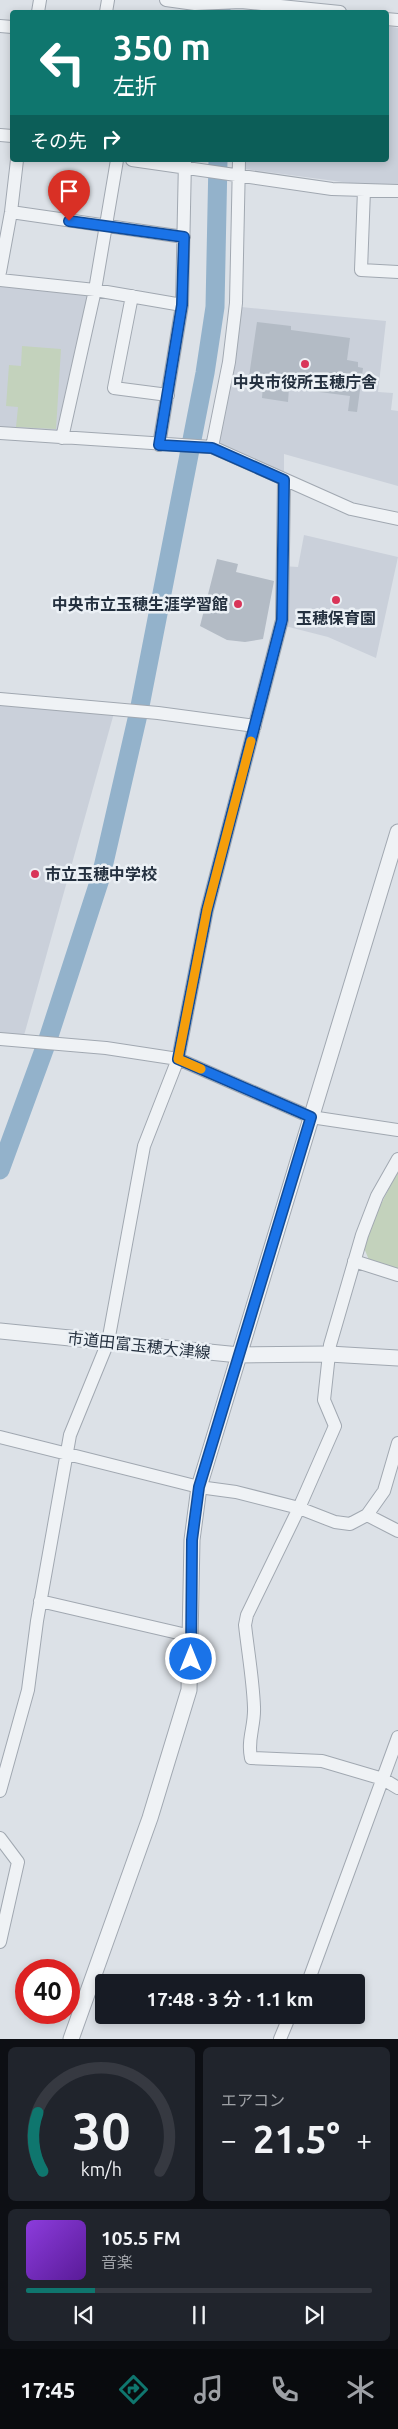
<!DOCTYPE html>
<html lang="ja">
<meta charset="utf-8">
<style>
:root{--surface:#171b24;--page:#20242c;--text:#f1f3f6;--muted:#9ea1a6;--line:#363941;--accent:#0f766e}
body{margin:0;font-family:Ubuntu,"Noto Sans JP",sans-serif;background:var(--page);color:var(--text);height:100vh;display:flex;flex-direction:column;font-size:19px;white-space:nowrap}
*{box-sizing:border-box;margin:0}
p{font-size:16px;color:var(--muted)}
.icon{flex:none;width:28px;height:28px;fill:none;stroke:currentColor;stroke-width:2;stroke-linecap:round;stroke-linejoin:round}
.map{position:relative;height:2039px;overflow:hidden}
.drawer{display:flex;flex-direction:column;gap:8px;padding:8px;background:#0d0f14;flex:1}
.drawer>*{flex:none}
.hud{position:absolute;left:10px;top:10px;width:379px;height:152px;border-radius:5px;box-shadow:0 2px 8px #0003;background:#0f766e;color:#fff;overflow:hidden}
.speed{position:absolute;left:15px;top:1959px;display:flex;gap:10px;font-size:25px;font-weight:700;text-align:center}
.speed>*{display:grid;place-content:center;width:65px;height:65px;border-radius:50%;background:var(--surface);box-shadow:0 2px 8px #0003;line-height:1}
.speed .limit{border:8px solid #d22;background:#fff;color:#111}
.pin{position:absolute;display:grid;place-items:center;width:42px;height:42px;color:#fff;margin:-51px -21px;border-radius:50% 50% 50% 0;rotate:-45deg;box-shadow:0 0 5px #0007}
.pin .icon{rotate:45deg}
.me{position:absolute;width:55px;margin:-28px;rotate:0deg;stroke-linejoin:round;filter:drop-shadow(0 0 4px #0008)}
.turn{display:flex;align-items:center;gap:18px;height:105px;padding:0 20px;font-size:22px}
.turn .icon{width:65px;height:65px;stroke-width:2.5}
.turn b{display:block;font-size:35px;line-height:42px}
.then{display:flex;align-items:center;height:48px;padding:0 20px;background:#0003;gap:10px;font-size:19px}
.big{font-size:38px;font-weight:600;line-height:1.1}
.drawer .widget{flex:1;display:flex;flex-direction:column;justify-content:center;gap:8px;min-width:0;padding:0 18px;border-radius:8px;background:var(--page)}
.drawer .dial{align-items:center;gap:0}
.dial svg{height:130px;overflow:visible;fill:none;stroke:var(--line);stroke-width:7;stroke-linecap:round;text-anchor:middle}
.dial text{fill:var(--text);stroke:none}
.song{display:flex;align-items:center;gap:15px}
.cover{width:60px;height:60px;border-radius:8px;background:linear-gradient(135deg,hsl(270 70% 55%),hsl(270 70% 35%))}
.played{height:5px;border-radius:2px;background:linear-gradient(90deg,var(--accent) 20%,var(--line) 20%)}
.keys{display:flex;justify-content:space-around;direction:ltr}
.heat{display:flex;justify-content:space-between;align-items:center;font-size:28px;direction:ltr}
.drawer .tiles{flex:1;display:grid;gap:8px;grid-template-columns:1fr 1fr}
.widget:last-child{grid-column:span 2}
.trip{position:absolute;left:95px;top:1974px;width:270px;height:50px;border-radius:5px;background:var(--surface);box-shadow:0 2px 8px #0003;font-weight:600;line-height:50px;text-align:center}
.tab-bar{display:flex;height:80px;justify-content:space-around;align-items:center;background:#090b0e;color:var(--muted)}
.tab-bar .icon{width:35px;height:35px}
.tab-bar .active{color:var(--accent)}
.tab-bar b{font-size:22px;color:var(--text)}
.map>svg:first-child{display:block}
.built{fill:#cad0da}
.green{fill:#c3d2bc}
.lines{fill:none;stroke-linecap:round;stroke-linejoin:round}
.river{stroke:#93b2cb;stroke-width:19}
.building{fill:#b3bbc5}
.minor-casing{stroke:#a1a8b1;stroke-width:14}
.tertiary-casing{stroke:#a1a8b1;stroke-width:17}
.minor{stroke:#eff2f5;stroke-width:12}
.tertiary{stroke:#eff2f5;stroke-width:15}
.route-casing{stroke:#114b97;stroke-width:12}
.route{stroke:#1a73e8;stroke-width:9}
.slow{stroke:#f59e0b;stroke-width:9}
.poi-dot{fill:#d93559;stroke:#ebf0f5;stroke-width:2}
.labels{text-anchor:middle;stroke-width:5;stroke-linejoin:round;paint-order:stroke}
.poi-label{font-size:16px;font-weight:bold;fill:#24303f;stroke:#ebf0f5}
.street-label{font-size:16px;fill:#24303f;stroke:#ebf0f5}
</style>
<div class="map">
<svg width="398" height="2039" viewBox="0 0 398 2039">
<rect width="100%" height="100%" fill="#dce1e7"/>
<path class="built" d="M 386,26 L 398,28 L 398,187 L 380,187 L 245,169 L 245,160 L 386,160 Z
M 0,280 L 95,290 L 62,438 L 0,433 Z
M 241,307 L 386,321 L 378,392 L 393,393 L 391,410 L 398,411 L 398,486 L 284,454 L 284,480 L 212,447 Z
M 304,535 L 398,557 L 376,658 L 328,637 L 281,625 L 282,566 L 298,567 Z
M 0,703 L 114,713 L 23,1039 L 0,1035 Z"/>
<path class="green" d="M 22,346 L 61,349 L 56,429 L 16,427 L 18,407 L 6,406 L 9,365 L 21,366 Z
M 398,1171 L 398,1270 L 369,1260 L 364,1248 L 380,1206 Z"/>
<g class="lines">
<path class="river" d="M 221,12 L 221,0
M 0,1170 L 48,1039 L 101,876 L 140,706 L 205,373 L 215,307 L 218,160"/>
</g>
<path class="building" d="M 257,322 L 291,326 L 291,330 L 350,338 L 347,360 L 358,362 L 358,367 L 363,368 L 357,412 L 348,411 L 350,396 L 289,388 L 288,402 L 262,398 L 263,385 L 248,383 Z
M 217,559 L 238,564 L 236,572 L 274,581 L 263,639 L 245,642 L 227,640 L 200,626 Z"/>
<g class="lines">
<g class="minor-casing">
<path id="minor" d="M 166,0 L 195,4 L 241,2 L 340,12
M 38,12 L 40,0
M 106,12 L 108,0
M 386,19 L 398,20
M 0,26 L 12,27
M 0,135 L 12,136
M 132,160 L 332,189 L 398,191
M 364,190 L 361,270 L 398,272
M 11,212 L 184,237
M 0,272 L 11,212 L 17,160
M 0,280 L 95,290 L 182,305
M 132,296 L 114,388 L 168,395
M 0,433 L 212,447 L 351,509 L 398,519
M 62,438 L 95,290 L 117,160
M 159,445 L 182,305 L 185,160
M 212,447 L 229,362 L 236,303 L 239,160
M 0,699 L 158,713 L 255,726
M 0,1039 L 106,1048 L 178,1059 L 311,1117 L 398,1130
M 398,1159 L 377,1196 L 362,1235 L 330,1345 L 324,1400 L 335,1426 L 299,1508 L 247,1615 L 245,1625 C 248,1652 253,1680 254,1707 C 255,1726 247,1739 251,1758 L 322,1761 L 383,1779 L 398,1788
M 354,1261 L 398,1275
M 0,1437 L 199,1487 L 236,1492 L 299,1508 L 335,1522 L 350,1524 L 367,1515 L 384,1491 L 398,1443
M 367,1515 L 398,1531
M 40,1601 L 191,1636
M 0,1791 L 28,1690 L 37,1621 L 70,1435 L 108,1342 L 144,1146 L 178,1059 L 207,910 L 282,620 L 284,480
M 0,1838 L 18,1862 L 0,1942
M 308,1982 L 398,1737
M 280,2039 L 290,2015"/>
</g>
<g class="tertiary-casing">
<path id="tertiary" d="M 0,1331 L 239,1355 L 329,1354 L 398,1358
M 71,2039 L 150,1818 L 189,1690 L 192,1540 L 199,1487 L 398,832"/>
</g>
<use href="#minor" class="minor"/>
<use href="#tertiary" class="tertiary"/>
</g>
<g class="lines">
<g class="route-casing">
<path id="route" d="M 69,221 L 184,237 L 182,305 L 159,445 L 212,448 L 284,480 L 282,620 L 207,910 L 178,1059 L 311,1117 L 199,1487 L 192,1540 L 191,1659"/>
</g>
<use href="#route" class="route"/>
<path class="slow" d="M 201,1069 L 178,1059 L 207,910 L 251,741"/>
</g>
<g class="poi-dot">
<circle cx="305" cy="364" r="5"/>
<circle cx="336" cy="600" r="5"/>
<circle cx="238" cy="604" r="5"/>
<circle cx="35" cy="874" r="5"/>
</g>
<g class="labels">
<g class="poi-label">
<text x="305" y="388">中央市役所玉穂庁舎</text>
<text x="228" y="610" text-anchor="end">中央市立玉穂生涯学習館</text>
<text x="336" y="624">玉穂保育園</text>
<text x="45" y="880" text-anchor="start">市立玉穂中学校</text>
</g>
<g class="street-label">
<text transform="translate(139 1345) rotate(6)" y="6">市道田富玉穂大津線</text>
</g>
</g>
</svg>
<div class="speed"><div class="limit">40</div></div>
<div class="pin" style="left:69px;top:221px;background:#d93025"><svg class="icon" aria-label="arrive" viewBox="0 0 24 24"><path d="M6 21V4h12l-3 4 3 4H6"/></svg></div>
<svg class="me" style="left:191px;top:1659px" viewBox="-20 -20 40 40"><circle r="17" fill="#1a73e8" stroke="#fff" stroke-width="3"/><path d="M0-11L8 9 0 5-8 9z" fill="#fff"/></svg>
<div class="trip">17:48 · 3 分 · 1.1 km</div>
<div class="hud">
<div class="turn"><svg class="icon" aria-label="left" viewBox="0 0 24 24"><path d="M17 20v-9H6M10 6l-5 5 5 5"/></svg><div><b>350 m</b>左折</div></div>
<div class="then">その先<svg class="icon" aria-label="right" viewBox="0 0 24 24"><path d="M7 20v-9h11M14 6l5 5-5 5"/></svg></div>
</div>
</div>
<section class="drawer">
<div class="tiles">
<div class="widget dial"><svg viewBox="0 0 100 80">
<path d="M14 69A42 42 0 1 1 86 69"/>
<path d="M14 69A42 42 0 0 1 11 33" stroke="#0f766e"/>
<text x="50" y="56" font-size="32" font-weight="700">30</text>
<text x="50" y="72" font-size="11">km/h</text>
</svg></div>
<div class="widget"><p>エアコン</p>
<div class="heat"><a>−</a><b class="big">21.5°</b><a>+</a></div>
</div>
<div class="widget">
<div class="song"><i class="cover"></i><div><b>105.5 FM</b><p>音楽</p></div></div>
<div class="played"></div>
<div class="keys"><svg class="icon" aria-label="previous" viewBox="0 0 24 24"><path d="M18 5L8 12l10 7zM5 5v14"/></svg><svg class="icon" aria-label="pause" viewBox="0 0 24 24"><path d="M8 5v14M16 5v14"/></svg><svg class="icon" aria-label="next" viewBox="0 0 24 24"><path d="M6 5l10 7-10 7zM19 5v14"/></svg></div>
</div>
</div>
</section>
<nav class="tab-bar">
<b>17:45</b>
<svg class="icon active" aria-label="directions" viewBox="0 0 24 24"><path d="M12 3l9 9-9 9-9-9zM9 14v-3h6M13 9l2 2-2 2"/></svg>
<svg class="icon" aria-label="music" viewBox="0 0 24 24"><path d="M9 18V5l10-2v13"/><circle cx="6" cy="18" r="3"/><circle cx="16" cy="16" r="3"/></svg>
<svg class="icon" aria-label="phone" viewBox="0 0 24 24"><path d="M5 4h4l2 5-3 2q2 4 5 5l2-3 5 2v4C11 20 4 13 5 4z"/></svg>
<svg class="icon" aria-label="climate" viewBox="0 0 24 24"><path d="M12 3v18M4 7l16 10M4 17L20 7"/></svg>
</nav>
